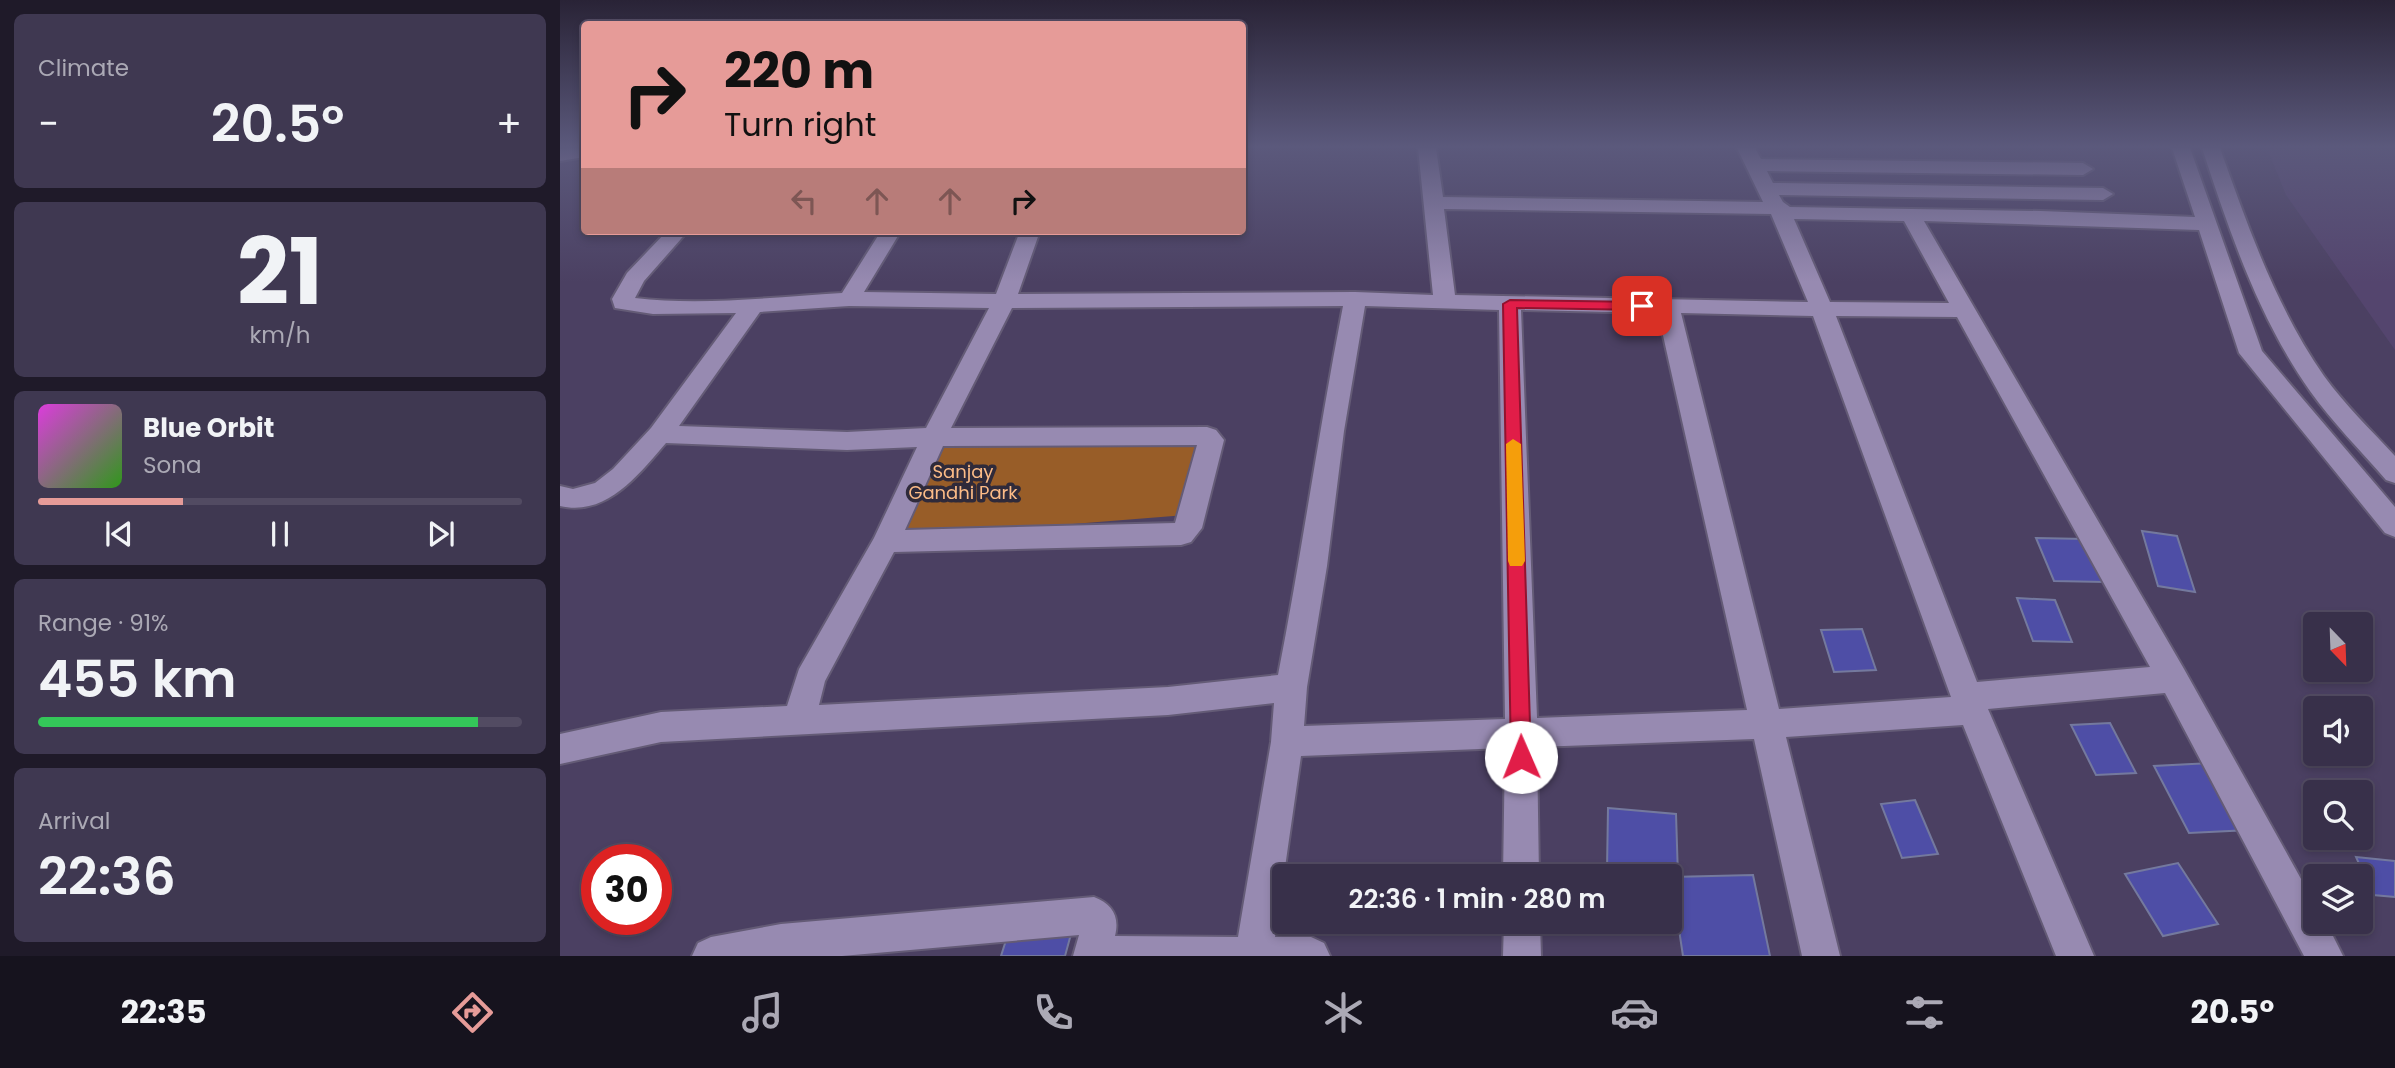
<!DOCTYPE html>
<meta charset="utf-8">
<style>
:root{--surface:#38304a;--page:#3f3851;--text:#f1f3f6;--muted:#aba9b5;--line:#524b62;--accent:#e69b98}
body{margin:0;font-family:Poppins,sans-serif;background:var(--page);color:var(--text);height:100vh;display:flex;flex-direction:column;font-size:26px;white-space:nowrap}
*{box-sizing:border-box;margin:0}
p{font-size:23px;color:var(--muted)}
.icon{flex:none;width:38px;height:38px;fill:none;stroke:currentColor;stroke-width:2;stroke-linecap:round;stroke-linejoin:round}
.map{position:relative;flex:1;overflow:hidden}
.panel{display:flex;flex-direction:column;gap:14px;padding:14px;background:#1f1a29;width:560px}
.panel>*{flex:none}
.hud{position:absolute;left:21px;top:21px;width:665px;height:214px;border-radius:7px;box-shadow:0 4px 10px #0003,0 0 0 2px var(--line);background:#e69b98;color:#111;overflow:hidden}
.needle{width:46px;rotate:157deg}
.fabs{position:absolute;left:1743px;top:612px;display:grid;gap:14px}
.fabs a{display:grid;place-items:center;width:70px;height:70px;border-radius:7px;background:var(--surface);box-shadow:0 4px 10px #0003,0 0 0 2px var(--line);font-size:35px}
.speed{position:absolute;left:21px;top:844px;display:flex;gap:14px;font-size:35px;font-weight:700;text-align:center}
.speed>*{display:grid;place-content:center;width:91px;height:91px;border-radius:50%;background:var(--surface);box-shadow:0 4px 10px #0003,0 0 0 2px var(--line);line-height:1}
.speed .limit{border:10px solid #d22;background:#fff;color:#111}
.pin{position:absolute;display:grid;place-items:center;width:60px;height:60px;color:#fff;margin:-30px;border-radius:14px;box-shadow:0 4px 10px #0006}
.me{position:absolute;width:77px;margin:-38px;rotate:359deg;stroke-linejoin:round;filter:drop-shadow(0 0 5px #0008)}
.turn{display:flex;align-items:center;gap:24px;height:147px;padding:0 28px;font-size:32px}
.turn .icon{width:91px;height:91px;stroke-width:2.5}
.turn b{display:block;font-size:49px;line-height:60px}
.lanes{display:flex;align-items:center;height:66px;padding:0 28px;background:#0003;justify-content:center;gap:35px;direction:ltr}
.lanes .off{opacity:.35}
.big{font-size:52px;font-weight:600;line-height:1.1}
.panel .widget{flex:1;display:flex;flex-direction:column;justify-content:center;gap:10px;min-width:0;padding:0 24px;border-radius:10px;background:var(--page)}
.panel .dial{align-items:center;gap:0}
.dial b{font-size:91px;line-height:1}
.song{display:flex;align-items:center;gap:21px}
.cover{width:84px;height:84px;border-radius:10px;background:linear-gradient(135deg,hsl(300 70% 55%),hsl(110 70% 35%))}
.played{height:7px;border-radius:4px;background:linear-gradient(90deg,var(--accent) 30%,var(--line) 30%)}
.keys{display:flex;justify-content:space-around;direction:ltr}
.heat{display:flex;justify-content:space-between;align-items:center;font-size:38px;direction:ltr}
.charge{height:10px;border-radius:5px;background:linear-gradient(90deg,#34c759 91%,var(--line) 0)}
.trip{position:absolute;left:712px;top:864px;width:410px;height:70px;border-radius:7px;background:var(--surface);box-shadow:0 4px 10px #0003,0 0 0 2px var(--line);font-weight:600;line-height:70px;text-align:center}
.dock{display:flex;height:112px;justify-content:space-around;align-items:center;background:#16131e;color:var(--muted)}
.dock .icon{width:49px;height:49px}
.dock .selected{color:var(--accent)}
.dock b{font-size:32px;color:var(--text)}
main{display:flex;flex:1;min-height:0}
.map>svg:first-child{display:block}
.built{fill:#54456e}
.green{fill:#985d28}
.building{fill:#4e4ea6;stroke:#74799e;stroke-width:2}
.lines{fill:none;stroke-linecap:round;stroke-linejoin:round}
.minor-casing{stroke:#645b76;stroke-width:4}
.minor{fill:#978ab1;fill-rule:evenodd}
.route{fill:#e11d48;stroke:#92132f;stroke-width:2}
.slow{fill:#f59e0b}
.labels{text-anchor:middle;stroke-width:7;stroke-linejoin:round;paint-order:stroke}
.park-label{font-size:18px;fill:#fcbb87;stroke:#2f2a3a}
</style>
<main>
<section class="panel">
<div class="widget"><p>Climate</p>
<div class="heat"><a>−</a><b class="big">20.5°</b><a>+</a></div>
</div>
<div class="widget dial"><b>21</b><p>km/h</p></div>
<div class="widget">
<div class="song"><i class="cover"></i><div><b>Blue Orbit</b><p>Sona</p></div></div>
<div class="played"></div>
<div class="keys"><svg class="icon" aria-label="previous" viewBox="0 0 24 24"><path d="M18 5L8 12l10 7zM5 5v14"/></svg><svg class="icon" aria-label="pause" viewBox="0 0 24 24"><path d="M8 5v14M16 5v14"/></svg><svg class="icon" aria-label="next" viewBox="0 0 24 24"><path d="M6 5l10 7-10 7zM19 5v14"/></svg></div>
</div>
<div class="widget"><p>Range · 91%</p><b class="big">455 km</b><div class="charge"></div></div>
<div class="widget"><p>Arrival</p><b class="big">22:36</b></div>
</section>
<div class="map">
<svg width="1835" height="956" viewBox="0 0 1835 956">
<rect width="100%" height="100%" fill="#4b4062"/>
<path class="built" d="M 1707,148 L 1835,148 L 1835,350 L 1726,195 Z"/>
<path class="green" d="M 369,431 L 643,437 L 626,515 L 326,539 Z"/>
<path class="building" d="M 1582,531 L 1617,536 L 1635,592 L 1598,586 Z
M 1476,538 L 1525,539 L 1545,582 L 1494,581 Z
M 1457,598 L 1495,600 L 1512,642 L 1473,641 Z
M 1302,629 L 1316,670 L 1274,672 L 1261,630 Z
M 1550,723 L 1576,773 L 1536,775 L 1511,725 Z
M 1651,763 L 1689,830 L 1629,833 L 1594,766 Z
M 1355,800 L 1378,854 L 1342,858 L 1321,804 Z
M 1048,808 L 1116,814 L 1118,877 L 1047,870 Z
M 1796,857 L 1835,861 L 1835,897 L 1813,895 Z
M 1618,863 L 1658,924 L 1603,936 L 1565,874 Z
M 1193,875 L 1210,956 L 1123,956 L 1111,877 Z
M 448,934 L 511,934 L 505,956 L 441,956 Z"/>
<g class="lines">
<g class="minor-casing">
<path id="minor" d="M 24,148 L 24,157 L 0,161 L 0,149 Z
M 858,148 L 876,148 L 883,197 L 1203,202 L 1177,148 L 1195,148 L 1201,159 L 1523,163 L 1533,169 L 1523,175 L 1207,171 L 1213,183 L 1543,188 L 1553,194 L 1543,200 L 1219,195 L 1223,202 L 1230,207 L 1481,211 L 1635,217 L 1612,148 L 1630,148 L 1702,351 L 1835,507 L 1835,537 L 1825,533 L 1679,353 L 1639,230 L 1364,221 L 1624,669 L 1755,904 L 1755,922 L 1766,922 L 1783,956 L 1744,956 L 1605,693 L 1428,709 L 1534,956 L 1496,956 L 1403,725 L 1226,737 L 1280,956 L 1242,956 L 1194,739 L 977,747 L 979,877 L 943,877 L 945,748 L 741,756 L 715,937 L 751,937 L 764,943 L 770,956 L 513,956 L 519,935 L 282,956 L 132,956 L 138,943 L 151,937 L 221,924 L 534,897 C 552,904 560,916 555,936 L 678,937 L 711,742 L 714,703 L 608,715 L 101,742 L 0,764 L 0,734 L 101,712 L 227,706 L 239,669 L 314,538 L 357,447 L 287,450 L 106,443 C 79,474 47,517 0,506 L 0,486 L 13,489 L 35,483 L 53,469 L 91,428 L 176,313 L 93,314 L 55,308 L 52,299 L 67,273 L 107,231 L 128,231 L 84,281 L 75,298 C 142,306 214,297 282,293 L 321,231 L 341,231 L 304,292 L 436,294 L 460,231 L 480,231 L 458,294 L 795,292 L 873,295 ZM 884,209 L 1211,214 L 1248,302 L 895,295 ZM 1234,219 L 1344,221 L 1389,303 L 1270,302 ZM 289,306 L 429,308 L 366,428 L 287,432 L 119,426 L 200,312 ZM 783,306 C 759,429 742,552 718,675 L 608,687 L 259,705 L 265,681 L 334,552 L 621,545 L 631,542 L 642,528 L 664,440 L 656,430 L 647,427 L 391,428 L 452,308 ZM 805,306 L 939,310 L 945,719 L 744,726 L 747,687 L 767,566 L 784,431 ZM 961,310 L 1098,313 L 1187,710 L 977,718 ZM 1121,313 L 1253,316 L 1391,697 L 1219,709 ZM 1276,316 L 1397,317 L 1590,667 L 1417,682 ZM 637,445 L 615,523 L 345,530 L 383,446 Z
M 1642,148 L 1660,148 C 1688,227 1716,307 1764,376 C 1785,405 1811,430 1835,456 L 1835,483 L 1826,480 C 1800,450 1772,422 1750,391 C 1698,317 1670,233 1642,148 Z
M 944,922 L 980,922 L 981,956 L 943,956 Z"/>
</g>
<use href="#minor" class="minor"/>
</g>
<linearGradient id="sky" x2="0" y2="1"><stop stop-color="#292336"/><stop offset="0.52" stop-color="#5b597c"/><stop offset="1" stop-color="#5b597c" stop-opacity="0"/></linearGradient>
<rect width="1835" height="282" fill="url(#sky)"/>
<path class="route" d="M 950,300 L 1082,302 L 1089,306 L 1082,310 L 957,308 L 971,757 L 968,764 L 961,766 L 954,764 L 951,757 L 943,304 Z"/>
<path class="slow" d="M 953,439 L 961,444 L 965,561 L 962,566 L 950,566 L 948,561 L 946,444 Z"/>
<g class="labels">
<g class="park-label">
<text x="403" y="478">Sanjay<tspan x="403" dy="21">Gandhi Park</tspan></text>
</g>
</g>
</svg>
<div class="fabs">
<a><svg class="needle" viewBox="-14 -14 28 28"><path d="M0-13l5 13h-10z" fill="#e53935"/><path d="M0 13l5-13h-10z" fill="#aba9b5"/></svg></a>
<a><svg class="icon" aria-label="sound" viewBox="0 0 24 24"><path d="M4 9h4l5-4v14l-5-4H4zM17 9q2 3 0 6"/></svg></a>
<a><svg class="icon" aria-label="search" viewBox="0 0 24 24"><circle cx="10" cy="10" r="6"/><path d="M15 15l6 6"/></svg></a>
<a><svg class="icon" aria-label="layers" viewBox="0 0 24 24"><path d="M12 4l9 5-9 5-9-5zM3 14l9 5 9-5"/></svg></a>
</div>
<div class="speed"><div class="limit">30</div></div>
<div class="pin" style="left:1082px;top:306px;background:#d93025"><svg class="icon" aria-label="arrive" viewBox="0 0 24 24"><path d="M6 21V4h12l-3 4 3 4H6"/></svg></div>
<svg class="me" style="left:961px;top:757px" viewBox="-20 -20 40 40"><circle r="19" fill="#fff"/><path d="M0-13L10 11 0 6-10 11z" fill="#e11d48"/></svg>
<div class="trip">22:36 · 1 min · 280 m</div>
<div class="hud">
<div class="turn"><svg class="icon" aria-label="right" viewBox="0 0 24 24"><path d="M7 20v-9h11M14 6l5 5-5 5"/></svg><div><b>220 m</b>Turn right</div></div>
<div class="lanes"><svg class="icon off" aria-label="left" viewBox="0 0 24 24"><path d="M17 20v-9H6M10 6l-5 5 5 5"/></svg><svg class="icon off" aria-label="ahead" viewBox="0 0 24 24"><path d="M12 20V5M6 11l6-6 6 6"/></svg><svg class="icon off" aria-label="ahead" viewBox="0 0 24 24"><path d="M12 20V5M6 11l6-6 6 6"/></svg><svg class="icon" aria-label="right" viewBox="0 0 24 24"><path d="M7 20v-9h11M14 6l5 5-5 5"/></svg></div>
</div>
</div>
</main>
<nav class="dock">
<b>22:35</b>
<svg class="icon selected" aria-label="directions" viewBox="0 0 24 24"><path d="M12 3l9 9-9 9-9-9zM9 14v-3h6M13 9l2 2-2 2"/></svg>
<svg class="icon" aria-label="music" viewBox="0 0 24 24"><path d="M9 18V5l10-2v13"/><circle cx="6" cy="18" r="3"/><circle cx="16" cy="16" r="3"/></svg>
<svg class="icon" aria-label="phone" viewBox="0 0 24 24"><path d="M5 4h4l2 5-3 2q2 4 5 5l2-3 5 2v4C11 20 4 13 5 4z"/></svg>
<svg class="icon" aria-label="climate" viewBox="0 0 24 24"><path d="M12 3v18M4 7l16 10M4 17L20 7"/></svg>
<svg class="icon" aria-label="car" viewBox="0 0 24 24"><path d="M5 17H2v-5l4-1 3-4h7l3 4 3 1v5h-3M9 17h6M6 11h13"/><circle cx="7" cy="17" r="2"/><circle cx="17" cy="17" r="2"/></svg>
<svg class="icon" aria-label="filters" viewBox="0 0 24 24"><path d="M4 7h16M4 17h16"/><circle cx="9" cy="7" r="2"/><circle cx="15" cy="17" r="2"/></svg>
<b>20.5°</b>
</nav>
